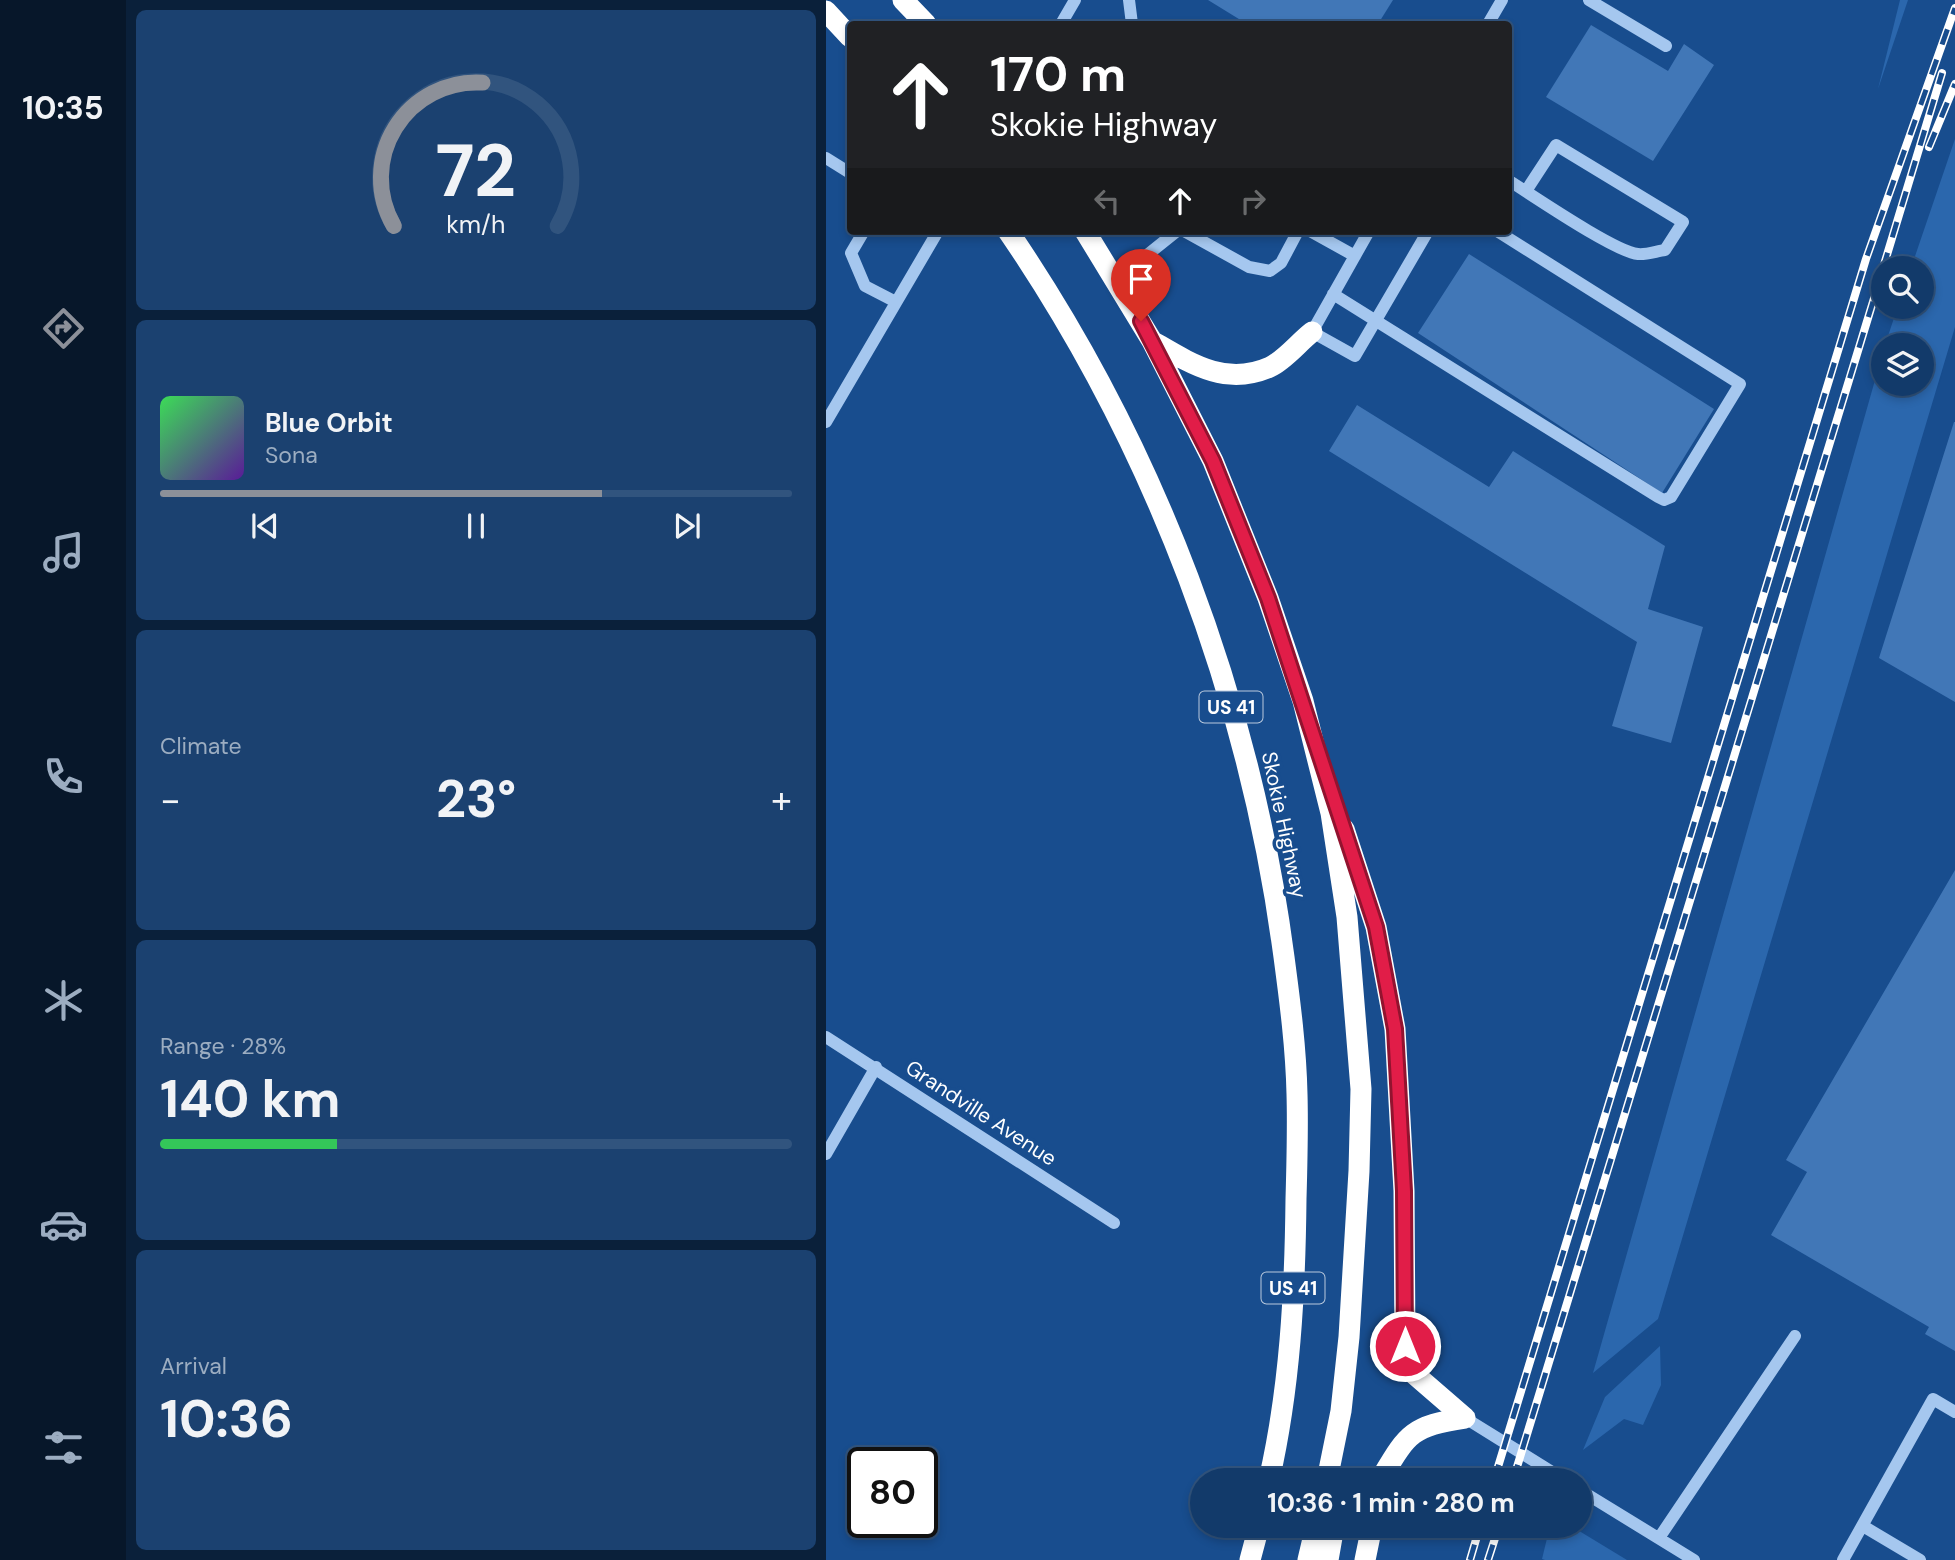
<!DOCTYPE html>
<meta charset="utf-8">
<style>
:root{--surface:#123a6a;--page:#1b4170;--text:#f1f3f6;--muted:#9cadc1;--line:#31547e;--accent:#8c9099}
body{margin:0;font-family:"DM Sans",sans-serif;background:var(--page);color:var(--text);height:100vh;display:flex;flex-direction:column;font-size:26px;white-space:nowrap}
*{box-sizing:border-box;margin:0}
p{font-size:23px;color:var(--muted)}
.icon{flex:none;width:38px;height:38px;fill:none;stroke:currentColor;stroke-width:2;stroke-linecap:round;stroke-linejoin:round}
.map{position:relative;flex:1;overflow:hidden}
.drawer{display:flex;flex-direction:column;gap:10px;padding:10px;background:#0a203a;width:700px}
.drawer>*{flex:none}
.banner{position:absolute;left:21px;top:21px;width:665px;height:214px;border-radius:7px;box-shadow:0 4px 10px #0003,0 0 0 2px var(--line);background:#202124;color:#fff;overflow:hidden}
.fabs{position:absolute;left:1045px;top:256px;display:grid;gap:14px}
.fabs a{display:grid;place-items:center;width:63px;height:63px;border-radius:50%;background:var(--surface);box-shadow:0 4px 10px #0003,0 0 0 2px var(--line);font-size:35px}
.speed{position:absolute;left:21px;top:1447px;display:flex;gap:14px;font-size:35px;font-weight:700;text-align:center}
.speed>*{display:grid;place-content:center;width:91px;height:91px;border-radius:50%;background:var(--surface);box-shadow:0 4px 10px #0003,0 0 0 2px var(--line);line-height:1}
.speed .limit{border:4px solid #111;border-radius:10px;background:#fff;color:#111}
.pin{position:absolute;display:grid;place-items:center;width:60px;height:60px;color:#fff;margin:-72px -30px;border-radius:50% 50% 50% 0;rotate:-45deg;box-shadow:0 0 7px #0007}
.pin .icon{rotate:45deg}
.me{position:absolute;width:77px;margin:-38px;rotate:0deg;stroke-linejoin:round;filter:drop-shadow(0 0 5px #0008)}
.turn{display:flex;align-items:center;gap:24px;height:147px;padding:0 28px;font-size:32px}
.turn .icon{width:91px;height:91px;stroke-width:2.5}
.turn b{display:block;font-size:49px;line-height:60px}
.lanes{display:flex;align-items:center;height:66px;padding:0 28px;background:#0003;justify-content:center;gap:35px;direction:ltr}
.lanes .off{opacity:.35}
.big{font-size:52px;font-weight:700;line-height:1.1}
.drawer .tile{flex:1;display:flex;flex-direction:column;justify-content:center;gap:10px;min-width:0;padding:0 24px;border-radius:10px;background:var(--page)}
.drawer .dial{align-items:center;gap:0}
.dial svg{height:182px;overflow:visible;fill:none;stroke:var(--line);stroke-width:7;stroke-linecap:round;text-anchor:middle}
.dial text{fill:var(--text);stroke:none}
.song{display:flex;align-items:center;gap:21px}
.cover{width:84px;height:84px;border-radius:10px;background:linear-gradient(135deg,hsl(130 70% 55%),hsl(270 70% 35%))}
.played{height:7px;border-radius:4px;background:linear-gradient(90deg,var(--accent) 70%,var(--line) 70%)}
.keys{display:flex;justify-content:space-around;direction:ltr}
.heat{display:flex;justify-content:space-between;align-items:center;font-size:38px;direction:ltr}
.charge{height:10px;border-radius:5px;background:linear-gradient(90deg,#34c759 28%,var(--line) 0)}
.trip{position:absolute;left:364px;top:1468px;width:402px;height:70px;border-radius:35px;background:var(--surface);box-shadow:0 4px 10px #0003,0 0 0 2px var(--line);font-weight:700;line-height:70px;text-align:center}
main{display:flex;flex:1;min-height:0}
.menu{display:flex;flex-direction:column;width:126px;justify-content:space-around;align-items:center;background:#07172a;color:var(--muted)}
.menu .icon{width:49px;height:49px}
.menu .current{color:var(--accent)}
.menu b{font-size:32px;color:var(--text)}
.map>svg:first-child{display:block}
.green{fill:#2b67ad}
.building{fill:#4177b7}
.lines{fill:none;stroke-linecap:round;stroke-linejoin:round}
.minor{stroke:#a5c7ef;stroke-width:12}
.highway{stroke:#fff;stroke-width:21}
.rail-casing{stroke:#fff;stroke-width:8}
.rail{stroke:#184d8e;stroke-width:5;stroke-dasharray:16;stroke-linecap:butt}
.route-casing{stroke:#92132f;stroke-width:18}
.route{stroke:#e11d48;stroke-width:12}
.labels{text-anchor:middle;stroke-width:7;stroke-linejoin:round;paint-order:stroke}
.shield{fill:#184d8e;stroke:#bacadd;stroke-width:2}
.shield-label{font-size:19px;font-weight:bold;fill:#fff}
.street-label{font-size:21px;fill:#fff;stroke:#184d8e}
</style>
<main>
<nav class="menu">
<b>10:35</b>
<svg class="icon current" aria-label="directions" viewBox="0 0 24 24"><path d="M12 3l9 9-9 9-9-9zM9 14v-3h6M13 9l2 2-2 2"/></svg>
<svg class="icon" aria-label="music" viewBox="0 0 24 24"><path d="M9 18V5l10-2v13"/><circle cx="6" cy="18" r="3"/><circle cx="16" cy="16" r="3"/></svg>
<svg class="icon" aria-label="phone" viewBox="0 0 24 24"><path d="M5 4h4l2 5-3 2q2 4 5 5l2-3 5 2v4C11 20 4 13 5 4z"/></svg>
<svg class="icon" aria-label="climate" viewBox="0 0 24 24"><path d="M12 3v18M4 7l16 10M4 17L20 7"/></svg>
<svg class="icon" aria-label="car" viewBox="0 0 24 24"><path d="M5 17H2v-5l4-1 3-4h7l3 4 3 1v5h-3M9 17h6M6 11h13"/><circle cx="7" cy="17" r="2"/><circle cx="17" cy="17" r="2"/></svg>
<svg class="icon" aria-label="filters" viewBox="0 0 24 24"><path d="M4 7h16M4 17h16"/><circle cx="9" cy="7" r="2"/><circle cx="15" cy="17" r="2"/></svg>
</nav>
<section class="drawer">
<div class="tile dial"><svg viewBox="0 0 100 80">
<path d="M14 69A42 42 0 1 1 86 69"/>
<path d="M14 69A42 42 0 0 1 53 6" stroke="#8c9099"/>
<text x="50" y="56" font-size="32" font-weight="700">72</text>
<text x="50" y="72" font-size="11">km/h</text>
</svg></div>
<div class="tile">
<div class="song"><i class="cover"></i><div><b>Blue Orbit</b><p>Sona</p></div></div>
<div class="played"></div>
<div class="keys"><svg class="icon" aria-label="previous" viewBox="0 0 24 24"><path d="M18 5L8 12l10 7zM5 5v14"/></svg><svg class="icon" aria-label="pause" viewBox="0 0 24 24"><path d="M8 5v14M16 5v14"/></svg><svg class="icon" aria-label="next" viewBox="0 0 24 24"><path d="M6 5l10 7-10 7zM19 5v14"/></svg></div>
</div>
<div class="tile"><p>Climate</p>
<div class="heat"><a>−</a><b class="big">23°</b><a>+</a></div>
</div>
<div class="tile"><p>Range · 28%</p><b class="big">140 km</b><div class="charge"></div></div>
<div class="tile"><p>Arrival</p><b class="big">10:36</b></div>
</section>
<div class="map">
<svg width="1129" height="1560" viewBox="0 0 1129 1560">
<rect width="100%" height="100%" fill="#184d8e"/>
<path class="green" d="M 1074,0 L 1082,0 L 1052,89 Z
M 1129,139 L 1129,327 L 832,1319 L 767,1373 L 1057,352 L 1057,383 L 1096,383 L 1096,345 L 1059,345 L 1072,306 L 1096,306 L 1096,268 L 1085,268 Z
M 834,1346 L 835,1385 L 817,1425 L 798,1419 L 757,1450 L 779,1397 Z
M 724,1526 L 745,1526 L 801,1560 L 719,1560 L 716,1559 Z"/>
<path class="building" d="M 382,0 L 567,0 L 552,24 L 421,24 Z
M 765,25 L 842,71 L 858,44 L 888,65 L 827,161 L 720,97 Z
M 643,254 L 888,409 L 836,493 L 592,333 Z
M 531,405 L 663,487 L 687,451 L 839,546 L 822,609 L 877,627 L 845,743 L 786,726 L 811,642 L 503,451 Z
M 1128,422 L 1129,422 L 1129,702 L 1053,658 Z
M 1129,870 L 1129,1351 L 1099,1334 L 1103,1327 L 945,1235 L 981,1172 L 960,1160 Z"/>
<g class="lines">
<path class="minor" d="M 303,0 L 306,24
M 763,0 L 840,46
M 235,24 L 249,0
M 662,24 L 676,0
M 0,158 L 24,173
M 682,180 C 706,195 789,252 812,254 C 820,255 831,251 839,250 L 857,222 L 730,145 L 700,191
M 38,231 L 25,253 L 39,286 L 70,302
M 358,231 L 423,267 L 444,271 L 455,263 L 472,231
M 484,231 L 529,256
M 543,231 L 486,332 L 529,356 L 602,231
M 290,280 L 351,231
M 507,294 L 832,497 L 838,500 L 845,497 L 914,384 L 671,231
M 0,422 L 112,231
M 0,1037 L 288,1223
M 0,1154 L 50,1067
M 639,1418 L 739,1480
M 754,1490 L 868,1560
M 1037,1526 L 1094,1560
M 833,1538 L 969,1336
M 1017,1560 L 1107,1399 L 1129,1412"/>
<path class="highway" d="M 77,0 L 100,24
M 0,11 L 24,37
M 182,231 C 329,446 424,699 458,957 C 464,1002 470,1048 471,1094 C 472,1129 471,1164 470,1199 C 469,1294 464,1388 443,1480
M 259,231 L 326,341 L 387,461 L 442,598 L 477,701 L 505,813 L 521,917 L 535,1089 L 533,1171 L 523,1337 L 515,1411 L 501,1480
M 326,341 C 364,363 399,387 444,367 C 459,360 473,342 486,332
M 518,829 L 550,927 L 569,1029 L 578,1191 L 579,1346 L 587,1373 L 639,1418
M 554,1480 C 581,1435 584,1426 639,1418
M 424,1560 L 433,1526
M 482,1560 L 490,1526
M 502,1560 L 508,1526
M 539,1560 L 546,1526"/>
<g class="rail-casing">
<path id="rail" d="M 1103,147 L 1129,84
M 1057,268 L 1116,73
M 668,1480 L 1040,259 L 1129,8
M 687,1480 L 1057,269
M 644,1560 L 654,1526
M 662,1560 L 673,1526"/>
</g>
<use href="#rail" class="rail"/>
</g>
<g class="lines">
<g class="route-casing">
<path id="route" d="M 315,321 L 387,461 L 442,598 L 550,927 L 569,1029 L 578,1191 L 579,1346"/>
</g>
<use href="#route" class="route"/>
</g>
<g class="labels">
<g class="shield">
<rect x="373.5" y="691.5" width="63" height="31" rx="5"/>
<rect x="435.5" y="1272.5" width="63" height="31" rx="5"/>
</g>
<g class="shield-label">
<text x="405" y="714">US 41</text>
<text x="467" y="1295">US 41</text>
</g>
<g class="street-label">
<text transform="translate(458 825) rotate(78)" y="7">Skokie Highway</text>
<text transform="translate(155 1113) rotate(33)" y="7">Grandville Avenue</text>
</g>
</g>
</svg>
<div class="fabs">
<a><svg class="icon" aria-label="search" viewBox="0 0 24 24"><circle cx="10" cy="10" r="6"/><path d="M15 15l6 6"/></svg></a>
<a><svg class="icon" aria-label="layers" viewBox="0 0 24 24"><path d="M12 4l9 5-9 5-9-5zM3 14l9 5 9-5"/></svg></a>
</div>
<div class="speed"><div class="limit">80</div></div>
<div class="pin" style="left:315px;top:321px;background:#d93025"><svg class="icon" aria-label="arrive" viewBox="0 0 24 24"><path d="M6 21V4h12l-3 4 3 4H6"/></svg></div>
<svg class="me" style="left:579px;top:1346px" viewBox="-20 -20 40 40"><circle r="17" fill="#e11d48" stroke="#fff" stroke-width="3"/><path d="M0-11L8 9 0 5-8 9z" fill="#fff"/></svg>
<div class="trip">10:36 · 1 min · 280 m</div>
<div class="banner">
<div class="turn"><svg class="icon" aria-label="ahead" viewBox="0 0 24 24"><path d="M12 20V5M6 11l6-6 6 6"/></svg><div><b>170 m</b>Skokie Highway</div></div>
<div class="lanes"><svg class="icon off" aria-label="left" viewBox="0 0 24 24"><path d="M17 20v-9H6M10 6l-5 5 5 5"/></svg><svg class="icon" aria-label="ahead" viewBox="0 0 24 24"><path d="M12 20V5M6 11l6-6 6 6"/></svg><svg class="icon off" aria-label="right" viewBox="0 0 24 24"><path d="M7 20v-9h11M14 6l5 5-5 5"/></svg></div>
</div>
</div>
</main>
